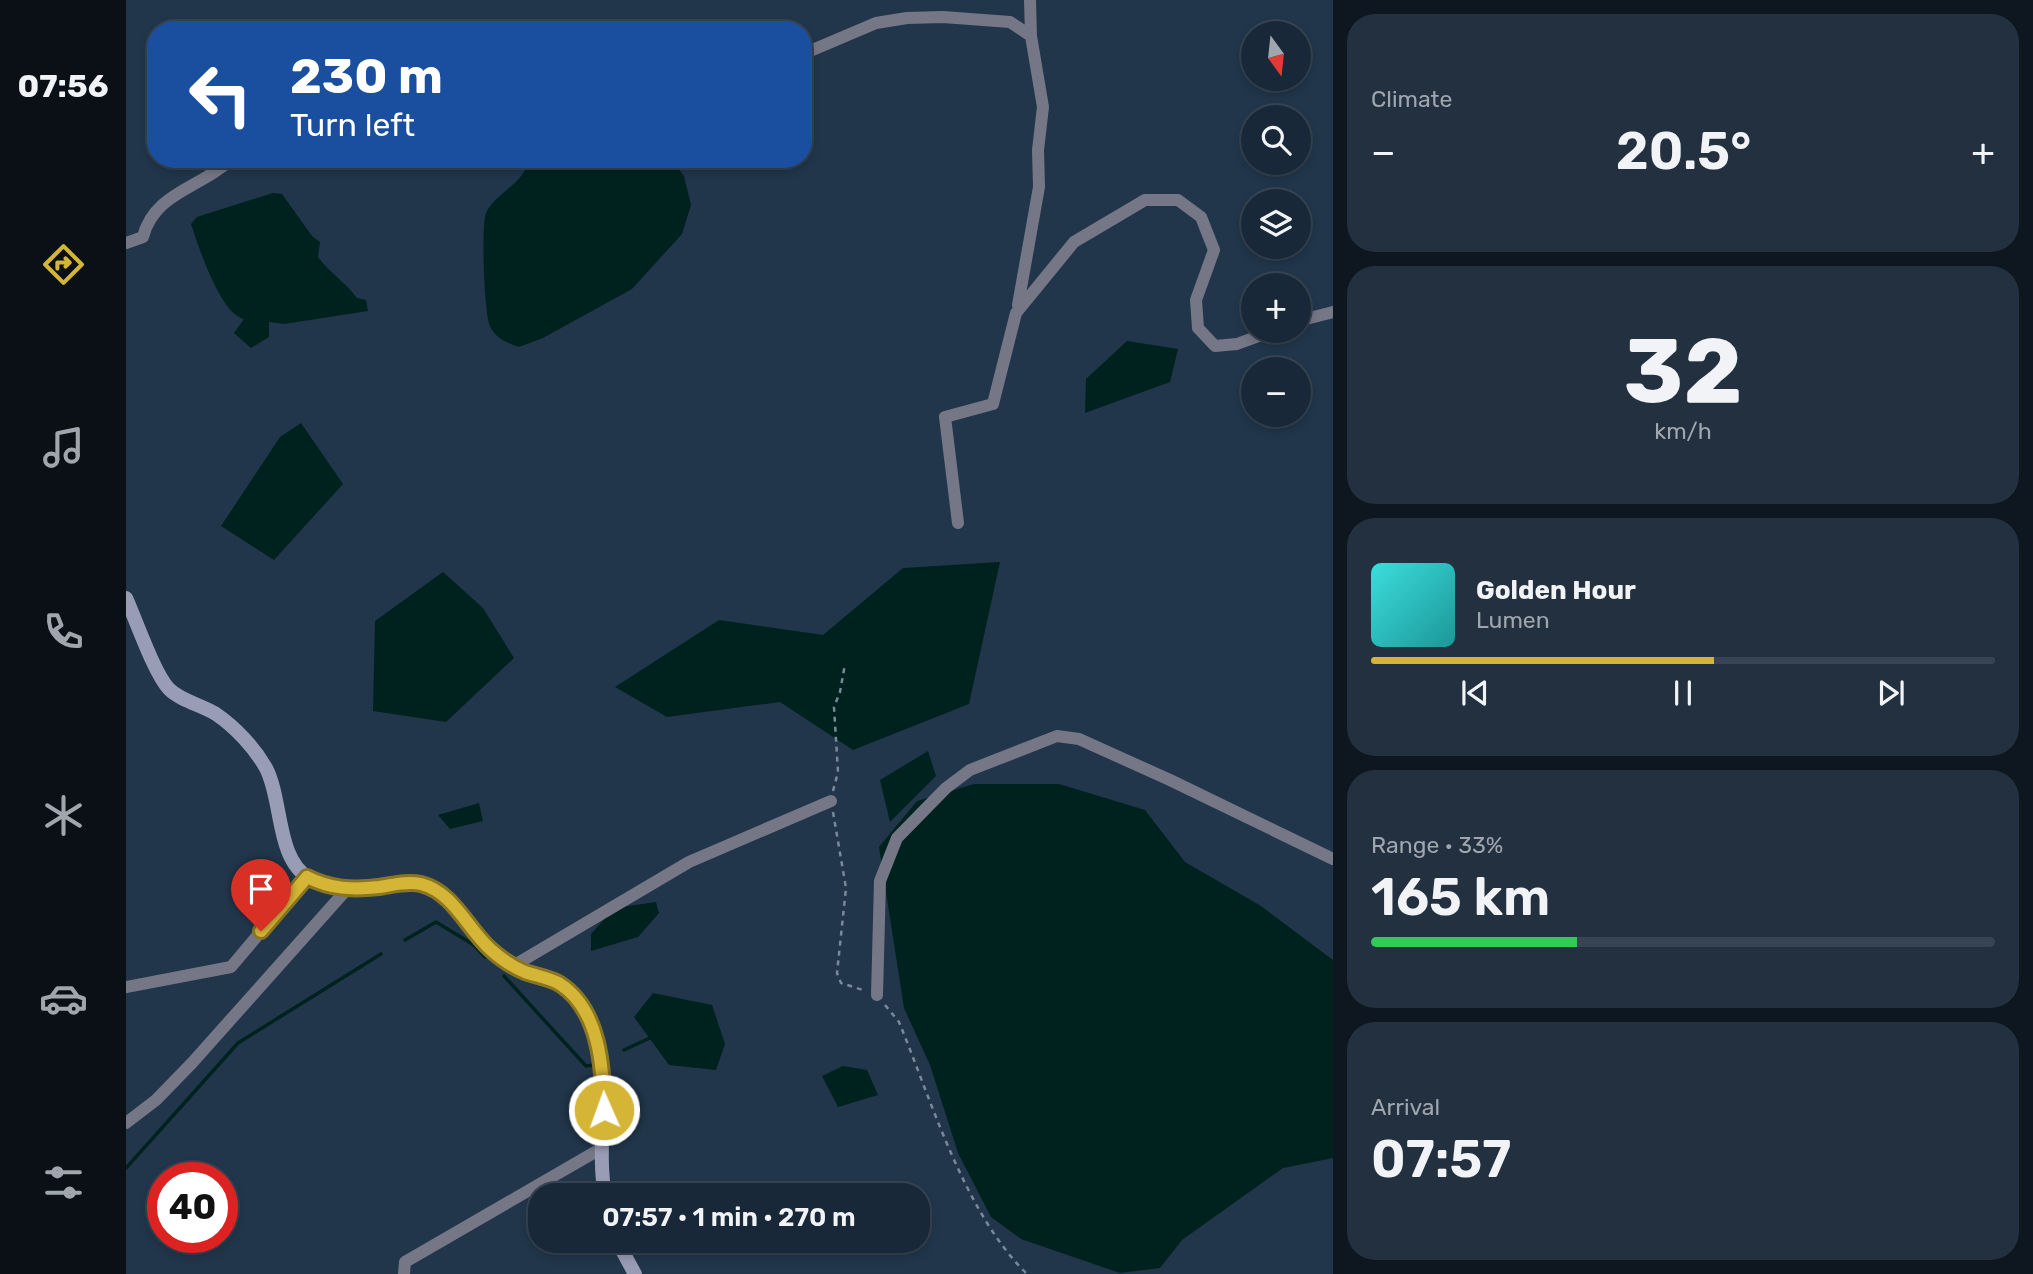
<!DOCTYPE html>
<meta charset="utf-8">
<style>
:root{--surface:#192838;--page:#223040;--text:#f1f3f6;--muted:#9fa6ae;--line:#374453;--accent:#d5b535}
body{margin:0;font-family:Rubik,sans-serif;background:var(--page);color:var(--text);height:100vh;display:flex;flex-direction:column;font-size:26px;white-space:nowrap}
*{box-sizing:border-box;margin:0}
p{font-size:23px;color:var(--muted)}
.icon{flex:none;width:38px;height:38px;fill:none;stroke:currentColor;stroke-width:2;stroke-linecap:round;stroke-linejoin:round}
.map{position:relative;flex:1;overflow:hidden}
.drawer{display:flex;flex-direction:column;gap:14px;padding:14px;background:#0e161f;width:700px}
.drawer>*{flex:none}
.banner{position:absolute;left:21px;top:21px;width:665px;height:147px;border-radius:28px;box-shadow:0 4px 10px #0003,0 0 0 2px var(--line);background:#1a4fa0;color:#fff;overflow:hidden}
.needle{width:46px;rotate:165deg}
.fabs{position:absolute;left:1115px;top:21px;display:grid;gap:14px}
.fabs a{display:grid;place-items:center;width:70px;height:70px;border-radius:50%;background:var(--surface);box-shadow:0 4px 10px #0003,0 0 0 2px var(--line);font-size:35px}
.speed{position:absolute;left:21px;top:1162px;display:flex;gap:14px;font-size:35px;font-weight:700;text-align:center}
.speed>*{display:grid;place-content:center;width:91px;height:91px;border-radius:50%;background:var(--surface);box-shadow:0 4px 10px #0003,0 0 0 2px var(--line);line-height:1}
.speed .limit{border:10px solid #d22;background:#fff;color:#111}
.pin{position:absolute;display:grid;place-items:center;width:60px;height:60px;color:#fff;margin:-72px -30px;border-radius:50% 50% 50% 0;rotate:-45deg;box-shadow:0 0 7px #0007}
.pin .icon{rotate:45deg}
.me{position:absolute;width:77px;margin:-38px;rotate:358deg;stroke-linejoin:round;filter:drop-shadow(0 0 5px #0008)}
.turn{display:flex;align-items:center;gap:24px;height:147px;padding:0 28px;font-size:32px}
.turn .icon{width:91px;height:91px;stroke-width:2.5}
.turn b{display:block;font-size:49px;line-height:60px}
.big{font-size:52px;font-weight:600;line-height:1.1}
.drawer .card{flex:1;display:flex;flex-direction:column;justify-content:center;gap:10px;min-width:0;padding:0 24px;border-radius:28px;background:var(--page)}
.drawer .dial{align-items:center;gap:0}
.dial b{font-size:91px;line-height:1}
.song{display:flex;align-items:center;gap:21px}
.cover{width:84px;height:84px;border-radius:10px;background:linear-gradient(135deg,hsl(180 70% 55%),hsl(180 70% 35%))}
.played{height:7px;border-radius:4px;background:linear-gradient(90deg,var(--accent) 55%,var(--line) 55%)}
.keys{display:flex;justify-content:space-around;direction:ltr}
.heat{display:flex;justify-content:space-between;align-items:center;font-size:38px;direction:ltr}
.charge{height:10px;border-radius:5px;background:linear-gradient(90deg,#34c759 33%,var(--line) 0)}
.trip{position:absolute;left:402px;top:1183px;width:402px;height:70px;border-radius:28px;background:var(--surface);box-shadow:0 4px 10px #0003,0 0 0 2px var(--line);font-weight:600;line-height:70px;text-align:center}
main{display:flex;flex:1;min-height:0}
.dock{display:flex;flex-direction:column;width:126px;justify-content:space-around;align-items:center;background:#0a1016;color:var(--muted)}
.dock .icon{width:49px;height:49px}
.dock .active{color:var(--accent)}
.dock b{font-size:32px;color:var(--text)}
.map>svg:first-child{display:block}
.water{fill:#00221f}
.lines{fill:none;stroke-linecap:round;stroke-linejoin:round}
.stream{stroke:#00221f;stroke-width:3.5}
.path{stroke:#78899a;stroke-width:2.5;stroke-dasharray:5 5;stroke-linecap:butt}
.street{stroke:#757786;stroke-width:12}
.secondary{stroke:#999cb5;stroke-width:14}
.route-casing{stroke:#8a7622;stroke-width:18}
.route{stroke:#d5b535;stroke-width:12}
</style>
<main>
<nav class="dock">
<b>07:56</b>
<svg class="icon active" aria-label="directions" viewBox="0 0 24 24"><path d="M12 3l9 9-9 9-9-9zM9 14v-3h6M13 9l2 2-2 2"/></svg>
<svg class="icon" aria-label="music" viewBox="0 0 24 24"><path d="M9 18V5l10-2v13"/><circle cx="6" cy="18" r="3"/><circle cx="16" cy="16" r="3"/></svg>
<svg class="icon" aria-label="phone" viewBox="0 0 24 24"><path d="M5 4h4l2 5-3 2q2 4 5 5l2-3 5 2v4C11 20 4 13 5 4z"/></svg>
<svg class="icon" aria-label="climate" viewBox="0 0 24 24"><path d="M12 3v18M4 7l16 10M4 17L20 7"/></svg>
<svg class="icon" aria-label="car" viewBox="0 0 24 24"><path d="M5 17H2v-5l4-1 3-4h7l3 4 3 1v5h-3M9 17h6M6 11h13"/><circle cx="7" cy="17" r="2"/><circle cx="17" cy="17" r="2"/></svg>
<svg class="icon" aria-label="filters" viewBox="0 0 24 24"><path d="M4 7h16M4 17h16"/><circle cx="9" cy="7" r="2"/><circle cx="15" cy="17" r="2"/></svg>
</nav>
<div class="map">
<svg width="1207" height="1274" viewBox="0 0 1207 1274">
<rect width="100%" height="100%" fill="#21364b"/>
<path class="water" d="M 402,159 L 545,159 L 558,176 L 565,205 L 556,234 L 506,289 L 417,338 L 393,347 C 381,343 369,338 364,326 C 358,314 355,224 360,213 C 369,192 401,183 402,159 Z
M 147,193 L 156,194 L 186,236 L 194,242 L 192,257 C 204,273 219,282 231,298 L 240,300 L 242,311 L 158,324 L 143,322 L 143,337 L 125,348 L 108,333 L 118,319 C 94,314 72,245 65,224 L 71,217 Z
M 1001,341 L 1052,349 L 1044,382 L 959,413 L 960,379 Z
M 175,423 L 217,484 L 148,560 L 95,526 L 154,437 Z
M 874,562 L 843,704 L 727,750 L 654,702 L 541,717 L 489,687 L 593,620 L 697,635 L 777,568 Z
M 317,572 L 357,608 L 388,658 L 320,722 L 247,711 L 249,621 Z
M 802,751 L 810,776 L 764,822 L 754,780 Z
M 848,784 L 933,784 L 1019,810 L 1059,862 L 1135,906 L 1207,960 L 1207,1158 L 1157,1168 L 1056,1240 L 1034,1268 L 994,1273 L 895,1239 L 865,1217 L 832,1153 L 804,1065 L 778,1008 L 753,847 L 791,801 Z
M 353,803 L 357,821 L 324,829 L 312,815 Z
M 530,902 L 533,913 L 512,937 L 465,951 L 465,934 L 488,908 Z
M 527,993 L 586,1005 L 599,1044 L 590,1070 L 543,1065 L 508,1017 Z
M 717,1066 L 741,1070 L 752,1095 L 712,1107 L 696,1076 Z"/>
<g class="lines">
<path class="stream" d="M 279,940 L 310,922 L 348,945 L 359,957
M 378,976 L 460,1066 L 467,1065
M 498,1050 L 526,1037
M 0,1168 L 112,1043 L 255,954"/>
<path class="path" d="M 707,791 L 712,772 L 708,707 L 714,692 L 719,664
M 707,812 L 720,888 L 711,973 L 715,983 L 740,991
M 759,1005 L 773,1022 C 806,1102 838,1212 901,1274"/>
<path class="street" d="M 904,0 L 905,36
M 677,54 L 750,23 L 781,18 L 817,17 L 884,22 L 905,36 L 917,107 L 912,150 L 913,187 L 892,305
M 0,243 L 17,237 C 28,192 76,188 105,159
M 1172,321 L 1207,312
M 832,523 L 819,417 L 867,404 L 890,313 L 948,242 L 1019,200 L 1052,200 L 1075,217 L 1088,250 L 1070,300 L 1072,328 L 1089,346 L 1111,344 L 1146,331
M 387,966 L 563,862 L 705,801
M 0,987 L 105,967 L 181,877
M 751,995 L 754,881 L 771,838 L 820,788 L 844,770 L 931,736 L 953,739 L 1044,780 L 1207,859
M 0,1123 L 30,1100 L 66,1063 L 222,888
M 278,1274 L 279,1262 L 476,1148"/>
<path class="secondary" d="M 0,598 C 10,620 28,673 43,689 C 55,701 76,705 90,714 C 109,727 128,747 140,768 C 157,801 150,859 183,878 C 224,903 263,874 297,885 C 329,895 342,930 365,950 C 375,957 385,965 396,971 C 415,980 437,981 451,999 C 496,1055 467,1132 479,1195
M 491,1241 L 509,1274"/>
</g>
<g class="lines">
<g class="route-casing">
<path id="route" d="M 135,931 L 181,877 C 204,889 227,890 253,887 C 267,885 281,881 295,884 C 327,892 341,928 364,949 C 374,958 387,967 399,972 C 410,976 424,978 434,984 C 474,1010 477,1068 478,1110"/>
</g>
<use href="#route" class="route"/>
</g>
</svg>
<div class="fabs">
<a><svg class="needle" viewBox="-14 -14 28 28"><path d="M0-13l5 13h-10z" fill="#e53935"/><path d="M0 13l5-13h-10z" fill="#9fa6ae"/></svg></a>
<a><svg class="icon" aria-label="search" viewBox="0 0 24 24"><circle cx="10" cy="10" r="6"/><path d="M15 15l6 6"/></svg></a>
<a><svg class="icon" aria-label="layers" viewBox="0 0 24 24"><path d="M12 4l9 5-9 5-9-5zM3 14l9 5 9-5"/></svg></a>
<a>+</a>
<a>−</a>
</div>
<div class="speed"><div class="limit">40</div></div>
<div class="pin" style="left:135px;top:931px;background:#d93025"><svg class="icon" aria-label="arrive" viewBox="0 0 24 24"><path d="M6 21V4h12l-3 4 3 4H6"/></svg></div>
<svg class="me" style="left:478px;top:1110px" viewBox="-20 -20 40 40"><circle r="17" fill="#d5b535" stroke="#fff" stroke-width="3"/><path d="M0-11L8 9 0 5-8 9z" fill="#fff"/></svg>
<div class="trip">07:57 · 1 min · 270 m</div>
<div class="banner">
<div class="turn"><svg class="icon" aria-label="left" viewBox="0 0 24 24"><path d="M17 20v-9H6M10 6l-5 5 5 5"/></svg><div><b>230 m</b>Turn left</div></div>
</div>
</div>
<section class="drawer">
<div class="card"><p>Climate</p>
<div class="heat"><a>−</a><b class="big">20.5°</b><a>+</a></div>
</div>
<div class="card dial"><b>32</b><p>km/h</p></div>
<div class="card">
<div class="song"><i class="cover"></i><div><b>Golden Hour</b><p>Lumen</p></div></div>
<div class="played"></div>
<div class="keys"><svg class="icon" aria-label="previous" viewBox="0 0 24 24"><path d="M18 5L8 12l10 7zM5 5v14"/></svg><svg class="icon" aria-label="pause" viewBox="0 0 24 24"><path d="M8 5v14M16 5v14"/></svg><svg class="icon" aria-label="next" viewBox="0 0 24 24"><path d="M6 5l10 7-10 7zM19 5v14"/></svg></div>
</div>
<div class="card"><p>Range · 33%</p><b class="big">165 km</b><div class="charge"></div></div>
<div class="card"><p>Arrival</p><b class="big">07:57</b></div>
</section>
</main>
